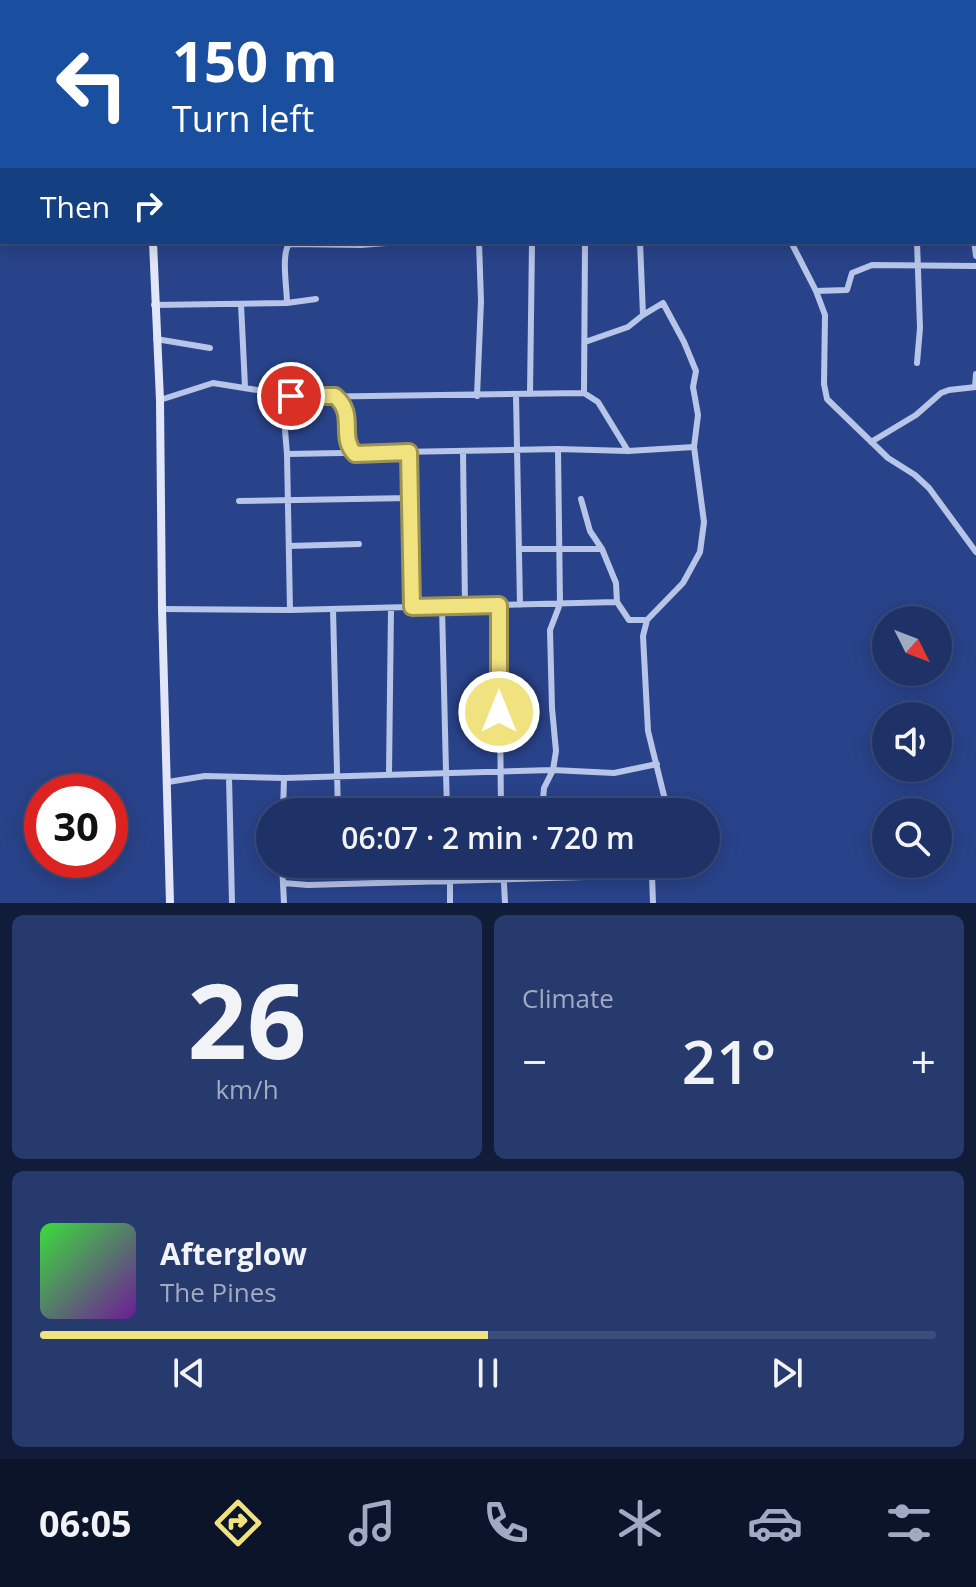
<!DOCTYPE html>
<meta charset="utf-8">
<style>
:root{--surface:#1f3268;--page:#273a6e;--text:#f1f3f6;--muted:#a1aac0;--line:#3c4d7c;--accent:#f0e27e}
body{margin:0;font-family:"Open Sans",sans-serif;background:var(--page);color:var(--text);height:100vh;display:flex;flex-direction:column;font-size:30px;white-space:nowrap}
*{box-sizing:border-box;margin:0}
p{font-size:26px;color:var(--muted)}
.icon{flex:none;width:44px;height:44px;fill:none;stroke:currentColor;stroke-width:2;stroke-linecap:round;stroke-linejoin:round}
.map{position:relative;height:903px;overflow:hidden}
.details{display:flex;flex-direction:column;gap:12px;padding:12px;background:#111c39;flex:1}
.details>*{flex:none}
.banner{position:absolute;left:0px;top:0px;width:976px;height:244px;box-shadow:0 4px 20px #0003,0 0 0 2px var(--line);background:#1a4fa0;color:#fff;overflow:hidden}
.needle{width:52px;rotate:132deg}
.tools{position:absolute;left:872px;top:606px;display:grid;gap:16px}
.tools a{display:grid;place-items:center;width:80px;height:80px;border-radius:50%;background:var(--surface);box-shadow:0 4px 20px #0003,0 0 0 2px var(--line);font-size:40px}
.speed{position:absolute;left:24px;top:774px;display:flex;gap:16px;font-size:40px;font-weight:700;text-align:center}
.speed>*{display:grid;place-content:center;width:104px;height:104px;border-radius:50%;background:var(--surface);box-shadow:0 4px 20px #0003,0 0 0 2px var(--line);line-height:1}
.speed .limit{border:12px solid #d22;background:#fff;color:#111}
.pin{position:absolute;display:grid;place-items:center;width:68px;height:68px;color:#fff;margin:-34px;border:4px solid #fff;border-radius:50%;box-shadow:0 2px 8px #0007}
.me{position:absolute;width:88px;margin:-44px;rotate:0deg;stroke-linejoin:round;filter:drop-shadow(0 0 6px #0008)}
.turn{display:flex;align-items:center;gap:28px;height:168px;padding:0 40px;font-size:36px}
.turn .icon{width:104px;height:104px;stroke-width:2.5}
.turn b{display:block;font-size:56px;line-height:68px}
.then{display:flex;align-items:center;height:76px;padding:0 40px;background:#0003;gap:16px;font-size:30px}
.big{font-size:60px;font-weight:600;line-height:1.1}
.details .widget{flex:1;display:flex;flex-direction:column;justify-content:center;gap:12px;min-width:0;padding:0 28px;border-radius:12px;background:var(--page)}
.details .dial{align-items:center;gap:0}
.dial b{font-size:104px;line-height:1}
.song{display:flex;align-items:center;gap:24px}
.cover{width:96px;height:96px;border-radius:12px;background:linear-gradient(135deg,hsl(120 70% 55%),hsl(280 70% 35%))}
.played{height:8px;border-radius:4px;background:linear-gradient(90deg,var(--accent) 50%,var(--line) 50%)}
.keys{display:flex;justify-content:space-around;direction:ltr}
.heat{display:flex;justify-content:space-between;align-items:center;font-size:44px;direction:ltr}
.details .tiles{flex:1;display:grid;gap:12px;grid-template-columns:1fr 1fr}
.widget:last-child{grid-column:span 2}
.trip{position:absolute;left:256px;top:798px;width:464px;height:80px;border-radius:40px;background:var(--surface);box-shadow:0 4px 20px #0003,0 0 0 2px var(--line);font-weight:600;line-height:80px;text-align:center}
.tab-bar{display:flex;height:128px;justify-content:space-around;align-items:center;background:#0c142a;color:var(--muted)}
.tab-bar .icon{width:56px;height:56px}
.tab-bar .selected{color:var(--accent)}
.tab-bar b{font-size:36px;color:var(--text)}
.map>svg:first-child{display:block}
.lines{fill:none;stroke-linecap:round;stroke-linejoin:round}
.street{stroke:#b7c5e9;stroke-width:6}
.secondary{stroke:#e1e7f8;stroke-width:8}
.route-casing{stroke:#9c9352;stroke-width:20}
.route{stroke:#f0e27e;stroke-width:14}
</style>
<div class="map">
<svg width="976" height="903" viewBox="0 0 976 903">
<rect width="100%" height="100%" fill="#29438a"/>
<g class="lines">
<path class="street" d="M 344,0 L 344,2
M 507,0 L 507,2
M 517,0 L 523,2
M 404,2 L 404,0
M 453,2 L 453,0
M 586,2 L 613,1
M 974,139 L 976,140
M 974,240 L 976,256
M 640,242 L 643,315 L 663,303 L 684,342 L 696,371 L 693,387 L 698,415 L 694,447 L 704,522 L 700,552 L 683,583 L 647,620 L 643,636 L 648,731 L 668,812
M 791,242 L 816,291 L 825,315 L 824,384 L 827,399 L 888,458 L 915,475 L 929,488 L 976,552
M 816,291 L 847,290 L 852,273 L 872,265 L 976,266
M 287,303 C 287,288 281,255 289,244 L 361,245 L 399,242
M 241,304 L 245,387
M 154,305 L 287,303 L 316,299
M 156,339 L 210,348
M 585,342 L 628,327 L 643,315
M 917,363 L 920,328 L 917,242
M 975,387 L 976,374
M 584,393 L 585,242
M 282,394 L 287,454 L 290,610
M 530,394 L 532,242
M 516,395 L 520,605
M 335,396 C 357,415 338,436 355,454
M 477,396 L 481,301 L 479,242
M 160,400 L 213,383 L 301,397 L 584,393 L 598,402 L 628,451
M 871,442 L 916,415 L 941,393 L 949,390 L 976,387
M 463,451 L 465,606
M 409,452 L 412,607
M 287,454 L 558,449 L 628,451 L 694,447
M 581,499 L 590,531 L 602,549 L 616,583 L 617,602 L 629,620 L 647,620
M 239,501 L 410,498
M 289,546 L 359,544
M 519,549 L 602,549
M 499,605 L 501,812
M 442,607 L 447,812
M 162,609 L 290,610 L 617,602
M 333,609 L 338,812
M 389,774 L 391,608
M 229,777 L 232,903
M 168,782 L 205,776 L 284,778 L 553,770 L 614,773 L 657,764
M 283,812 L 284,778
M 542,812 L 544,788 L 553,770 L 556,751 L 552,708 L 550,630 L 560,604 L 558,449
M 282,864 L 284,903
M 450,864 L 450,903
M 503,864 L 505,903
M 539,878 L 545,864
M 283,883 L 308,885 L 652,875
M 653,903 L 652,875 L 655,864"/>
<path class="secondary" d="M 145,0 L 145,2
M 705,0 L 706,2
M 837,2 L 840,0
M 153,242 L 160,400 L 162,609 L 170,903"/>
</g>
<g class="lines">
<g class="route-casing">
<path id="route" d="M 291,396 L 335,396 C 357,415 338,436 355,454 L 409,452 L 412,607 L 499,605 L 499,712"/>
</g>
<use href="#route" class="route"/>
</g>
</svg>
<div class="tools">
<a><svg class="needle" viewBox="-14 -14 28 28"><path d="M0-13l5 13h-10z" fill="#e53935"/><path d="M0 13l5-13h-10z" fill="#a1aac0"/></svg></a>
<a><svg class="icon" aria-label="sound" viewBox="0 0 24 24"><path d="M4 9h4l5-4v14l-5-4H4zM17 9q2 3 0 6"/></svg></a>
<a><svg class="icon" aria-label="search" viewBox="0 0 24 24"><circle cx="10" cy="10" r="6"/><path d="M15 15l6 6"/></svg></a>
</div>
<div class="speed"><div class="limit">30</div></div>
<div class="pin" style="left:291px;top:396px;background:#d93025"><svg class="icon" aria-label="arrive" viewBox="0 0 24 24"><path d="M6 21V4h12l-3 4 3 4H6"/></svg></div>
<svg class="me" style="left:499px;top:712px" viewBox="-20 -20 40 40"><circle r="17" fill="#f0e27e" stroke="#fff" stroke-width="3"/><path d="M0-11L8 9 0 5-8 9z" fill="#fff"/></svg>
<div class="trip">06:07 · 2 min · 720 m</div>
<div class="banner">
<div class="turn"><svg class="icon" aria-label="left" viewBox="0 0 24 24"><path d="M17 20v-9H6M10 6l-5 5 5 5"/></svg><div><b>150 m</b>Turn left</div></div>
<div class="then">Then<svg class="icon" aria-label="right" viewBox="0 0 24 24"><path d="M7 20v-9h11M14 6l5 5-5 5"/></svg></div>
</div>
</div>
<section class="details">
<div class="tiles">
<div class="widget dial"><b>26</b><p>km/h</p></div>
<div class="widget"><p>Climate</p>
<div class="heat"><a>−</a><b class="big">21°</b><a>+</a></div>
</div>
<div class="widget">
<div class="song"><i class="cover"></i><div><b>Afterglow</b><p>The Pines</p></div></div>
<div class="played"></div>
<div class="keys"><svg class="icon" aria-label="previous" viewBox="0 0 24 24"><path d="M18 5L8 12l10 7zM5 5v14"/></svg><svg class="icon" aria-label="pause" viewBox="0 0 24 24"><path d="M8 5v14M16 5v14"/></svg><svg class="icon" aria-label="next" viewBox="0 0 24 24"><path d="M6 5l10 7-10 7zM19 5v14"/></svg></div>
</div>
</div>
</section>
<nav class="tab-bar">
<b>06:05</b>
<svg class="icon selected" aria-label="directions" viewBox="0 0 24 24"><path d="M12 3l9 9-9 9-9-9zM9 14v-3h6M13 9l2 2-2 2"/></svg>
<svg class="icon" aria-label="music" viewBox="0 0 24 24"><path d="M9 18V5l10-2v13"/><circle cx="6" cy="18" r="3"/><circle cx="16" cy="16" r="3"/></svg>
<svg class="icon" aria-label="phone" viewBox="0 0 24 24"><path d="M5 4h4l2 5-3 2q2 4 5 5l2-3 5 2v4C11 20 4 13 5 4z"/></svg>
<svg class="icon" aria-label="climate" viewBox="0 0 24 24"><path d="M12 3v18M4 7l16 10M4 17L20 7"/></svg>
<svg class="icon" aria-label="car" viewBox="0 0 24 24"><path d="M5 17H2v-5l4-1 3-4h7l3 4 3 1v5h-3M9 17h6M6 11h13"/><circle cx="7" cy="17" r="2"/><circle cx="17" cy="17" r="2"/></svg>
<svg class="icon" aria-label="filters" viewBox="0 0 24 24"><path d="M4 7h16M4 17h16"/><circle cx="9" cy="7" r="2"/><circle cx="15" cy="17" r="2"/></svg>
</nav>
